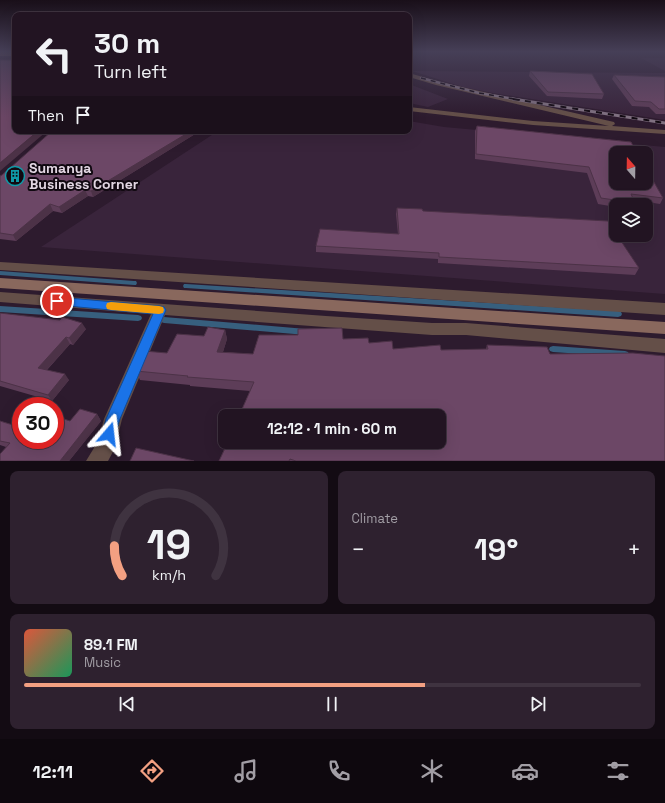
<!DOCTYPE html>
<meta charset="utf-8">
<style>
:root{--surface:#221422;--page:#2e212f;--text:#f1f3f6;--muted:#a29ea5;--line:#3f3340;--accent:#f3a082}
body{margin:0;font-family:"Space Grotesk",sans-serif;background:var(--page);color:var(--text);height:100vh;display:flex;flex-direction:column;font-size:15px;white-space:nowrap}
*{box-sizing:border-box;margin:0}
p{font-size:13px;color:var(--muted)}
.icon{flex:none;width:22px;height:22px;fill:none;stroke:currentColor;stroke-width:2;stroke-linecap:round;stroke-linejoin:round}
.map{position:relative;height:461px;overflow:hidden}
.side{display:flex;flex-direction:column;gap:10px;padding:10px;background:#130b13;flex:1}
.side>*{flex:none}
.guide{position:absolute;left:12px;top:12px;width:400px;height:122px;border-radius:8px;box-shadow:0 4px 16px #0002,0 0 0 1px var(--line);background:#221422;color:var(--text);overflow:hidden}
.needle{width:26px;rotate:340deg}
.tools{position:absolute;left:609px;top:146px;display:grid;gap:8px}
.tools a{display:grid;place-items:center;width:44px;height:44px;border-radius:8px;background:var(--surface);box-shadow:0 4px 16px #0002,0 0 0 1px var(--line);font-size:20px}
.speed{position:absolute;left:12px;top:397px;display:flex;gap:8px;font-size:20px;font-weight:700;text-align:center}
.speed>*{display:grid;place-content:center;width:52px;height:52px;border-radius:50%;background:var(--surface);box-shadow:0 4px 16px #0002,0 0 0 1px var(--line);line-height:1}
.speed .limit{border:6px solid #d22;background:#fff;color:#111}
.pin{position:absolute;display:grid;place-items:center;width:34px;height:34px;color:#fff;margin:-17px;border:2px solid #fff;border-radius:50%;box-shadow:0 1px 4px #0007}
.me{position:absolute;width:44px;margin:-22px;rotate:17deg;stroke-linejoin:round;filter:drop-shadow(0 0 3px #0008)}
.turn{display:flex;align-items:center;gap:14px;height:84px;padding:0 16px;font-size:18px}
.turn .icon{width:52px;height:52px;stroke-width:2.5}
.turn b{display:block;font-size:28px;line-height:34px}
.then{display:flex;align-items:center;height:38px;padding:0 16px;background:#0003;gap:8px;font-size:15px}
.big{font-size:30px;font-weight:600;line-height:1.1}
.side .card{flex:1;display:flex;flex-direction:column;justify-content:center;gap:6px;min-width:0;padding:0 14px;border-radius:8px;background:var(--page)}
.side .dial{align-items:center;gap:0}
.dial svg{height:104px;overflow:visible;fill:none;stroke:var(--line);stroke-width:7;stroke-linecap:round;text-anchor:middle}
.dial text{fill:var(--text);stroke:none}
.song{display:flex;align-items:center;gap:12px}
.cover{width:48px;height:48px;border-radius:6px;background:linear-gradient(135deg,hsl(10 70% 55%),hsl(150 70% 35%))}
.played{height:4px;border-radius:2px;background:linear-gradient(90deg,var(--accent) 65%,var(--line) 65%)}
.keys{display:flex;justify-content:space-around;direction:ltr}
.heat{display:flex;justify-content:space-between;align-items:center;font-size:22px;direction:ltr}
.side .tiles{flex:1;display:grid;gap:10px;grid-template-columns:1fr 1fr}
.card:last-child{grid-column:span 2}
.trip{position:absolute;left:218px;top:409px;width:228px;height:40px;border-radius:8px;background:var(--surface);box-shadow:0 4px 16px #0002,0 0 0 1px var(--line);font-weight:600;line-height:40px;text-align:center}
.tabs{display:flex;height:64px;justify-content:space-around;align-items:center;background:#0e080e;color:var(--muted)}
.tabs .icon{width:28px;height:28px}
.tabs .selected{color:var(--accent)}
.tabs b{font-size:18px;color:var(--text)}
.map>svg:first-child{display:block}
.built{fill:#39243b;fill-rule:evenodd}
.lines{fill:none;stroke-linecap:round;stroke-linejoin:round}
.stream{fill:#375f7e;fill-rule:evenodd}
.lane{fill:#644f48;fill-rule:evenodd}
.street{fill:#644f48;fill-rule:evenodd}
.secondary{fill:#89685d;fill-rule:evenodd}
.rail-far1-casing{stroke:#807181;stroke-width:2.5}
.rail-casing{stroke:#807181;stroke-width:3}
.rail-far1{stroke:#110911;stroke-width:1.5;stroke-dasharray:5;stroke-linecap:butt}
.rail{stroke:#110911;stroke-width:2;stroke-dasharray:6;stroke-linecap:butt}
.wall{fill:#5d3d58}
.shaded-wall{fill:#4c3247}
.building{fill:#6c4766;stroke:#4c3247}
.route{fill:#1a73e8;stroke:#114b97}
.slow{fill:#f59e0b}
.labels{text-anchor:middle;stroke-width:4;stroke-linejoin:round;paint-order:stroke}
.poi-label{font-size:14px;font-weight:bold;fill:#e2d6e2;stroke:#110911;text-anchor:start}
</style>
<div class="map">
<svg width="665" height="461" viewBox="0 0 665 461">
<rect width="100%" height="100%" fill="#2d1b2e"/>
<path class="built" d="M 641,58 L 665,58 L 665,71 Z
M 412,71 L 665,73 L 665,120 L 493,93 L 463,87 Z
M 409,84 L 448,99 L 428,107 L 409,103 Z
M 409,121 L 444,127 L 665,147 L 665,294 L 41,247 L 218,131 L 409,131 ZM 616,153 L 646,153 L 646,183 L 616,183 ZM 616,205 L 646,205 L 646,235 L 616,235 Z"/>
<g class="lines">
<path class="stream" d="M 0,271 L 134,281 L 136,281 L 137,283 L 136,285 L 134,285 L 0,275 Z
M 184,284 L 186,284 L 618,311 L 621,312 L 622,314 L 621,316 L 618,317 L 186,288 L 184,288 L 183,286 Z
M 0,306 L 138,315 L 141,316 L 142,318 L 141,320 L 138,321 L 0,312 Z
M 164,317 L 306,329 L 309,330 L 310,332 L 309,334 L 306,335 L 164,323 L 161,322 L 160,320 L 161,318 Z
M 553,346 L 625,351 L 628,352 L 629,354 L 628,356 L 625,357 L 553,352 L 550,351 L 549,349 L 550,347 Z"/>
<path class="lane" d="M 409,73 L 440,82 L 614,122 L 615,124 L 612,126 L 665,130 L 665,134 L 533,125 L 409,111 L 409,107 L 533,121 L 609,126 L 436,85 L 409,77 Z"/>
<path class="street" d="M 0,52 L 15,52 L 15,56 L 0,56 Z
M 0,262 L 665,303 L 665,315 L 0,270 Z
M 0,292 L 326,316 L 432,323 L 466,323 L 665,339 L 665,353 L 466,335 L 432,335 L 165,315 L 122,419 L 115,448 L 108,461 L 86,461 L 97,443 L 104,419 L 151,314 L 0,302 Z"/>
<path class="secondary" d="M 0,278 L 665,322 L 665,334 L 0,288 Z"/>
<g class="rail-far1-casing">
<path id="rail-far1" d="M 421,78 L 479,93 L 520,100"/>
</g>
<g class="rail-casing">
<path id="rail" d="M 513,99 L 665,123"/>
</g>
<use href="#rail-far1" class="rail-far1"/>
<use href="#rail" class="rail"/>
</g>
<path class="wall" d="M 530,71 L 604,94 L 602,99 L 547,96 L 529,76 Z
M 614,75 L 665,77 L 665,114 L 656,114 L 649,107 L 632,106 L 612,79 Z
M 477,126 L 631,142 L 663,198 L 660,204 L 634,200 L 635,203 L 634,205 L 616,205 L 616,207 L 598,204 L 587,173 L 475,159 L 475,131 Z
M 200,131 L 93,197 L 88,196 L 62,213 L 53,211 L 16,241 L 0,239 L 0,176 Z
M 397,208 L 423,211 L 639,268 L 635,275 L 438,263 L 438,259 L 316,252 L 316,246 L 398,234 L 396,214 Z
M 0,313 L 86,329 L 73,345 L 70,344 L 47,370 L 69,380 L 52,401 L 0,386 Z
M 225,330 L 227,339 L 223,352 L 253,354 L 343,339 L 369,343 L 393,349 L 441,350 L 486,349 L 487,345 L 550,354 L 665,461 L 219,461 L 250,391 L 190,386 L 190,385 L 140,380 L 136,371 L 167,353 L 204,336 Z
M 97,414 L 101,421 L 69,461 L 0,461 L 6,447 L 0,445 L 0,421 L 13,425 L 70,421 Z"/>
<path class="shaded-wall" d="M 38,131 L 47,131 L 0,171 L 0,163 Z
M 191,131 L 200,131 L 93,197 L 91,191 Z
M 85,190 L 88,196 L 62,213 L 59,207 Z
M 50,204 L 53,211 L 16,241 L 13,235 Z
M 82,323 L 86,329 L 73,345 L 69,338 Z
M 225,330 L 227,339 L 220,361 L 217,352 Z
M 66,337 L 70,344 L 42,375 L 38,368 Z
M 65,374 L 69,380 L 52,401 L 48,395 Z
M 97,414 L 101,421 L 69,461 L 60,461 Z"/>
<path class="building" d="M 0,60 L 15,60 L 15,131 L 38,131 L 0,163 Z
M 530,71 L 592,74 L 604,94 L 548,92 Z
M 614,75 L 665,77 L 665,109 L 659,109 L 651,102 L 635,101 Z
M 477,126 L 631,142 L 637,153 L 616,153 L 616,183 L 646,183 L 646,168 L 663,198 L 631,194 L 635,203 L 601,198 L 589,167 L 476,154 Z
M 52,131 L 191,131 L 91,191 L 85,190 L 59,207 L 50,204 L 13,235 L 0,233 L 0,176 L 2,175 Z
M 397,208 L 422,209 L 423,211 L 608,221 L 616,233 L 616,235 L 617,235 L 639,268 L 439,257 L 439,253 L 316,246 L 320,229 L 399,234 Z
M 0,313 L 60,320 L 62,317 L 82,323 L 69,338 L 66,337 L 38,368 L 65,374 L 48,395 L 0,381 Z
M 208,327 L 225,330 L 217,352 L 253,354 L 259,335 L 298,335 L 298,329 L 342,328 L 343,339 L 368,338 L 369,343 L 392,341 L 393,349 L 440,345 L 441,350 L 488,349 L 487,345 L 547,347 L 550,354 L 633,353 L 665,356 L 665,461 L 296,461 L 290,459 L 289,461 L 219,461 L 228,442 L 439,442 L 439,416 L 239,416 L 254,382 L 187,377 L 188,376 L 136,371 L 144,351 L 167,353 L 177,334 L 204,336 Z
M 80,409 L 97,414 L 60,461 L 0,461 L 0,454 L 10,443 L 0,441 L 0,421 L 13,425 L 21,415 L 21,440 L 55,440 L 55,416 L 70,421 Z
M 136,448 L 194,461 L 130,461 Z"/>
<linearGradient id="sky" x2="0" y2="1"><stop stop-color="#190f19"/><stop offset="0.44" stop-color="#463f57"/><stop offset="1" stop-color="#463f57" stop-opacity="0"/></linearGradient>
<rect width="665" height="117" fill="url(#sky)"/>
<path class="route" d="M 57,297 L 160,306 L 164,307 L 166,310 L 120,419 L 114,439 L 109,441 L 104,439 L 102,434 L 106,419 L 153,314 L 57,305 L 53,304 L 52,301 L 53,299 Z"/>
<path class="slow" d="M 111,302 L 159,306 L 163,307 L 164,310 L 163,313 L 159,314 L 111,310 L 107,309 L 106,306 L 107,303 Z"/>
<defs>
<g id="building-ring" transform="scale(1)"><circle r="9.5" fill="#110911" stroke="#0f9aa8" stroke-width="1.5"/><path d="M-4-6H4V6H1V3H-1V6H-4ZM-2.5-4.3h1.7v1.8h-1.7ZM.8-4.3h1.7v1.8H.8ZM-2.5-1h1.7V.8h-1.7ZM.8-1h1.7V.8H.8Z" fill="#0f9aa8"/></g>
</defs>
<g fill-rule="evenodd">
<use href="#building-ring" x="15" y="176"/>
</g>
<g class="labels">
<g class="poi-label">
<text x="29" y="173">Sumanya<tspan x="29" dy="16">Business Corner</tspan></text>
</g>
</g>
</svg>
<div class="tools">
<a><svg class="needle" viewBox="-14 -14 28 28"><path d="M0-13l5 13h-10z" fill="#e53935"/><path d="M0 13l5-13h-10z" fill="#a29ea5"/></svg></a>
<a><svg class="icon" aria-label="layers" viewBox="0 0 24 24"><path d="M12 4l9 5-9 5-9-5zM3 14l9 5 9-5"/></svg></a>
</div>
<div class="speed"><div class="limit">30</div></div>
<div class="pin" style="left:57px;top:301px;background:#d93025"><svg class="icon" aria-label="arrive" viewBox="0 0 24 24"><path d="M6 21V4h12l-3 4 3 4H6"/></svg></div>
<svg class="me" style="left:109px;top:434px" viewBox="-20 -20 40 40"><path d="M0-17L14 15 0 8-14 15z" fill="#1a73e8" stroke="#fff" stroke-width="4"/></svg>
<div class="trip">12:12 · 1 min · 60 m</div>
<div class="guide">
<div class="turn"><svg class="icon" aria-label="left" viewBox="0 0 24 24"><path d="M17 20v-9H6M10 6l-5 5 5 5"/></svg><div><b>30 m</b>Turn left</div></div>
<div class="then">Then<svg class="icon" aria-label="arrive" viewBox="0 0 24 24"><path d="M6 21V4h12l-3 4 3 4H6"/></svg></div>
</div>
</div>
<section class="side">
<div class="tiles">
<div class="card dial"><svg viewBox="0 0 100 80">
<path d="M14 69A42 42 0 1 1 86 69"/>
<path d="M14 69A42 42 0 0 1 8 46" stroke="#f3a082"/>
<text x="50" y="56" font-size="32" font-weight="700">19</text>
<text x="50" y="72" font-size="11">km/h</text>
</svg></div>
<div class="card"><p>Climate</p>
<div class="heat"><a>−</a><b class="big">19°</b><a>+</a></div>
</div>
<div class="card">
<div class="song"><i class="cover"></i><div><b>89.1 FM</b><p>Music</p></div></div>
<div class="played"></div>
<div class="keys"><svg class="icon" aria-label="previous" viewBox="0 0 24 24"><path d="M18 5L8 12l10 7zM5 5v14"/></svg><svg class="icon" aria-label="pause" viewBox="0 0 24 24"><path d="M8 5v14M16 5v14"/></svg><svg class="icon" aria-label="next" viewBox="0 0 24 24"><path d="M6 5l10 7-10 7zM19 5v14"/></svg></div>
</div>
</div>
</section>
<nav class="tabs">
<b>12:11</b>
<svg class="icon selected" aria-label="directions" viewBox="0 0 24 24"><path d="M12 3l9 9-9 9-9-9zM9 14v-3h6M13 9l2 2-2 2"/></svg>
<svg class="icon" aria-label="music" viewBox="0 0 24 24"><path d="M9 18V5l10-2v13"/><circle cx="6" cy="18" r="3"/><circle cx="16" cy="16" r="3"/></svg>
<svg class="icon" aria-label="phone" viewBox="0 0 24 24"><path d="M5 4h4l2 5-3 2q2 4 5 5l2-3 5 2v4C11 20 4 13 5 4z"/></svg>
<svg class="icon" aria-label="climate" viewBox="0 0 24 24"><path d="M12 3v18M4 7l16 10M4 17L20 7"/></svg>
<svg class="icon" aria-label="car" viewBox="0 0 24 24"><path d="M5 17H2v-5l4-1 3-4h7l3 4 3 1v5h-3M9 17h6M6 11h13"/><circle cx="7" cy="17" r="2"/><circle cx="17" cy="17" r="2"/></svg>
<svg class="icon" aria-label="filters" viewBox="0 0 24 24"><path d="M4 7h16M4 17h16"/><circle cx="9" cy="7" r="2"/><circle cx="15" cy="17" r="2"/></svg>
</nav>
